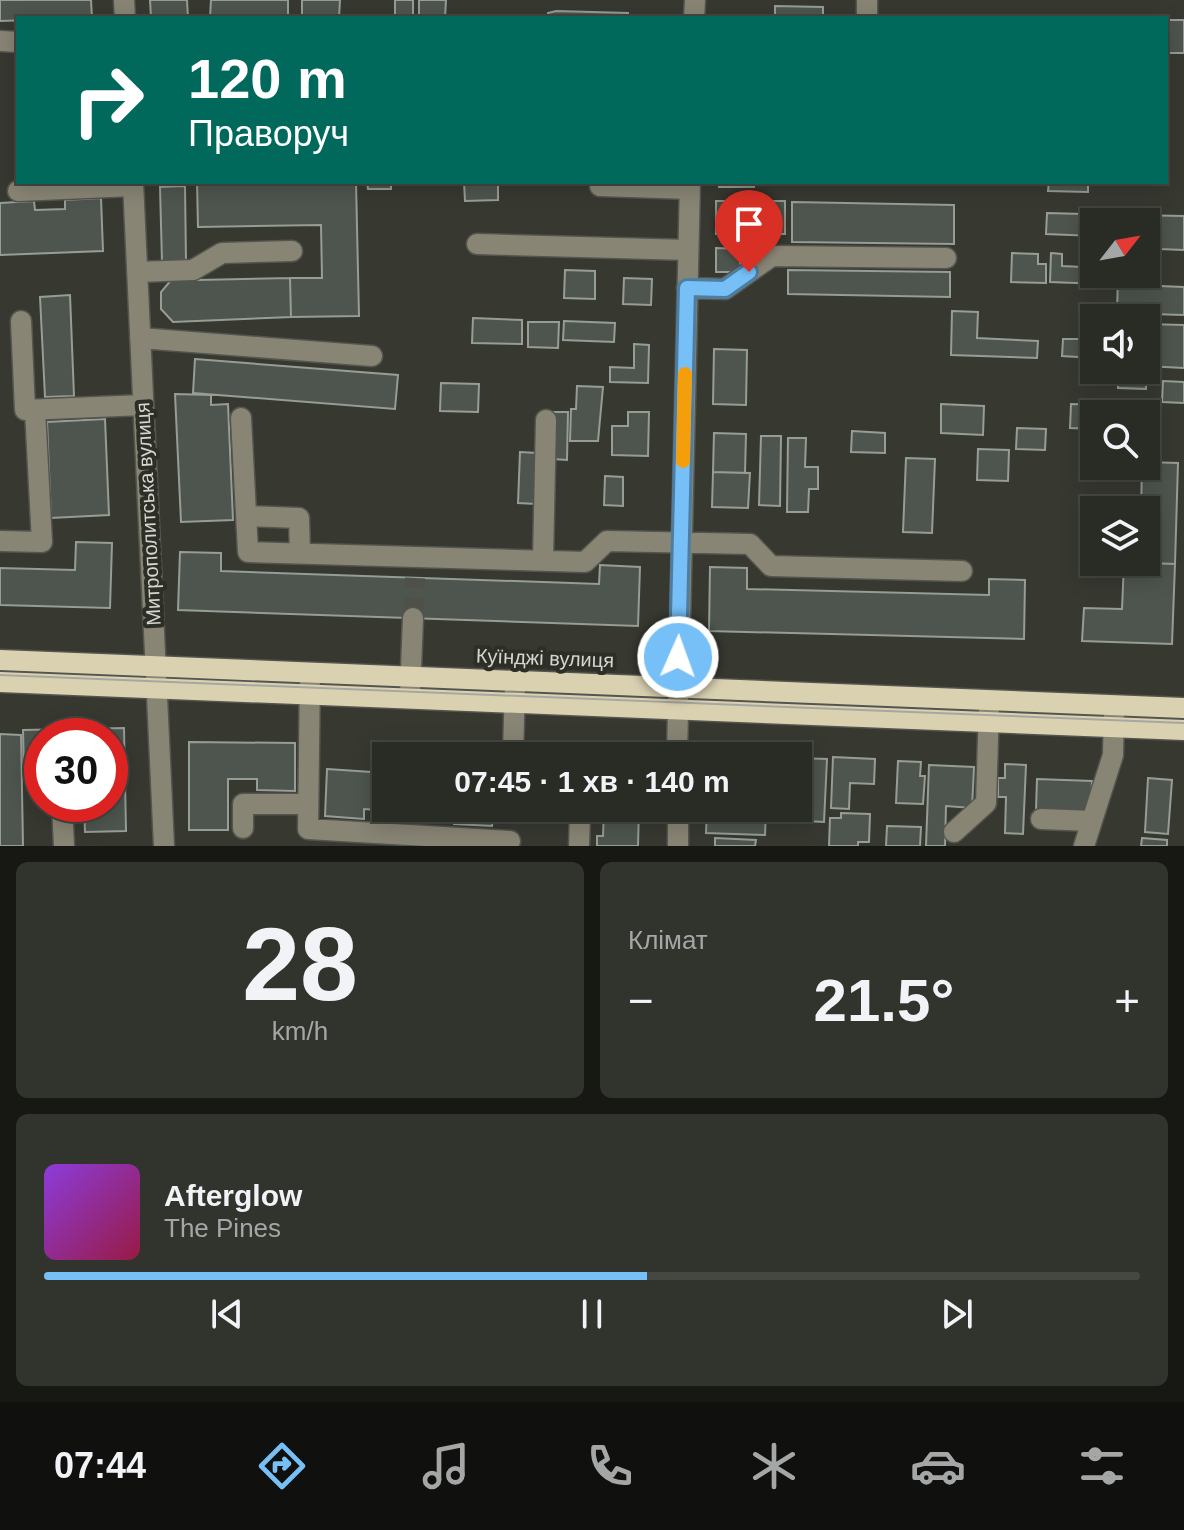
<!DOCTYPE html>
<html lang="uk">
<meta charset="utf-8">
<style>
:root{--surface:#292b25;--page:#31332d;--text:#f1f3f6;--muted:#a5a7a7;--line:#454742;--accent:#76c0f7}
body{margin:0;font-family:Helvetica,sans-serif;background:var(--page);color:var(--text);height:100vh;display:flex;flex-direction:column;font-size:30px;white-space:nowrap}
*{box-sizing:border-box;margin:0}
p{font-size:26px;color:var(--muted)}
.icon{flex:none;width:44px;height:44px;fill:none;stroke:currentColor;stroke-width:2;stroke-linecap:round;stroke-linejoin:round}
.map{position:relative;height:846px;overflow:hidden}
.details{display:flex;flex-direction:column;gap:16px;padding:16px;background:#171814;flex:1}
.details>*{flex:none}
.banner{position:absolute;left:16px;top:16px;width:1152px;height:168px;border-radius:0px;box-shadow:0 4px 20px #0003,0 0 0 2px var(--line);background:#00695c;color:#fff;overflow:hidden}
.needle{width:52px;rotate:59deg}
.tools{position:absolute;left:1080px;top:208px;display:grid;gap:16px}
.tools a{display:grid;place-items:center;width:80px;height:80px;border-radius:0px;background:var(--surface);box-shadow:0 4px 20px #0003,0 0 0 2px var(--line);font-size:40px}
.speed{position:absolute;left:24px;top:718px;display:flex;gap:16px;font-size:40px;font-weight:700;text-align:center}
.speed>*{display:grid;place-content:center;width:104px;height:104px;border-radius:50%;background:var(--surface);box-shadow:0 4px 20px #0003,0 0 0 2px var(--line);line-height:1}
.speed .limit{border:12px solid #d22;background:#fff;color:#111}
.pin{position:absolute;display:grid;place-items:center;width:68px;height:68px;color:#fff;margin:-82px -34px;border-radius:50% 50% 50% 0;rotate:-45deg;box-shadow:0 0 8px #0007}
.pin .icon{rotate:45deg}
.me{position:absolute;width:88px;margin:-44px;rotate:2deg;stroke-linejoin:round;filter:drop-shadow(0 0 6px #0008)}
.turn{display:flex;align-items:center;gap:28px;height:168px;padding:0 40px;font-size:36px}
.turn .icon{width:104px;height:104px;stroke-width:2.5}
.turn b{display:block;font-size:56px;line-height:68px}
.big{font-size:60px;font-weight:600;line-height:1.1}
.details .widget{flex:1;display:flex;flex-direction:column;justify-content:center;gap:12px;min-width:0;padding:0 28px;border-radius:12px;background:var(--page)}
.details .dial{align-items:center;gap:0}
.dial b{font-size:104px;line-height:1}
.song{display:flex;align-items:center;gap:24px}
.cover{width:96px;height:96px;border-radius:12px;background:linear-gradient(135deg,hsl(270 70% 55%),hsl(340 70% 35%))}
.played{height:8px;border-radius:4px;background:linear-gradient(90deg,var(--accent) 55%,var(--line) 55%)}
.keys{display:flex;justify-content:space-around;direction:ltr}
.heat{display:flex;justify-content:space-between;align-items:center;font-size:44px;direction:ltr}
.details .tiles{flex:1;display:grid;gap:16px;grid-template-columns:1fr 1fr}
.widget:last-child{grid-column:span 2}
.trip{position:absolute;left:372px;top:742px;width:440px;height:80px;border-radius:0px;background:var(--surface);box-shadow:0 4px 20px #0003,0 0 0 2px var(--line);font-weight:600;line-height:80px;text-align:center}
.menu{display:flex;height:128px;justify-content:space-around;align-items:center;background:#10110f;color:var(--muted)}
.menu .icon{width:56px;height:56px}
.menu .on{color:var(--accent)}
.menu b{font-size:36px;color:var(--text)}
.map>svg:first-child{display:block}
.building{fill:#4e554e;stroke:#959d95;stroke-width:2}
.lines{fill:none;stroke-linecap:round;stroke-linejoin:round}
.minor-tunnel{stroke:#4f5149;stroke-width:20;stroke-dasharray:20 10;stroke-linecap:butt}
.minor-casing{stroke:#53554e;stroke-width:23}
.major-casing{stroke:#53554e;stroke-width:23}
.minor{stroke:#898575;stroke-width:20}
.major{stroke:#dad1b1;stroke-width:20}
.tram{stroke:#a6a7a1;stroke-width:2}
.route-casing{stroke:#4d7da1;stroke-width:20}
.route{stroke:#76c0f7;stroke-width:14}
.slow{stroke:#f59e0b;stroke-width:14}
.labels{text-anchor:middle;stroke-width:8;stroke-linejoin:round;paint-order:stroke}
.street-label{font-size:20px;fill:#d5d6d1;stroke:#2d2f27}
</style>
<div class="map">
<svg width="1184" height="846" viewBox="0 0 1184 846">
<rect width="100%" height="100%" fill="#373931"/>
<path class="building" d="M 0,0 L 91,0 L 92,18 L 0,21 Z
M 150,0 L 187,0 L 188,18 L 151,18 Z
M 211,0 L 288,0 L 288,18 L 210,18 Z
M 302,0 L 340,0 L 339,18 L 302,18 Z
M 395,0 L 413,0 L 413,18 L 395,18 Z
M 419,0 L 446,0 L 445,18 L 419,18 Z
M 775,6 L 823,7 L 823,18 L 775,18 Z
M 556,11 L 628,13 L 628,18 L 548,18 L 548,13 Z
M 1166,20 L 1184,20 L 1184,53 L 1166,53 Z
M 197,182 L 356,182 L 359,316 L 291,317 L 290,278 L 322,278 L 321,225 L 198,227 Z
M 367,182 L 391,182 L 391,189 L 368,189 Z
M 464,182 L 498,182 L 498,200 L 465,201 Z
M 719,182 L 754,182 L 754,187 L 719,187 Z
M 1049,182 L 1088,182 L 1088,192 L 1048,191 Z
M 185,186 L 186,261 L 162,262 L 160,187 Z
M 101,198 L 103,251 L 0,255 L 0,203 L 34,201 L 35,210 L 65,209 L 65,200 Z
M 716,201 L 785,201 L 785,234 L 716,234 Z
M 792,202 L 954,205 L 954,244 L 792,242 Z
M 1047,213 L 1120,215 L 1120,222 L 1094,222 L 1094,236 L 1046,234 Z
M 1133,215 L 1184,216 L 1184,250 L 1160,249 L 1160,233 L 1146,233 L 1146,222 L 1133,222 Z
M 716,248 L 740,249 L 740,272 L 716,272 Z
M 1012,253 L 1038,254 L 1038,264 L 1046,264 L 1046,283 L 1011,282 Z
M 1051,253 L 1062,254 L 1062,266 L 1083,267 L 1084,256 L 1094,257 L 1094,274 L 1103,274 L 1102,284 L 1050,282 Z
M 565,270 L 595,271 L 595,299 L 564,298 Z
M 788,270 L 950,272 L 950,297 L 788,294 Z
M 1118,274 L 1136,274 L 1136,285 L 1184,287 L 1184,315 L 1117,313 Z
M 189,277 L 197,280 L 290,278 L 291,317 L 173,322 L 161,309 L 161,292 L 172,279 Z
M 624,278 L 652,279 L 651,305 L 623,304 Z
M 70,295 L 74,396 L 45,397 L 40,297 Z
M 952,311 L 978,312 L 977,338 L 1038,341 L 1037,358 L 951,355 Z
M 473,318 L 522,320 L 522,344 L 472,343 Z
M 564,321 L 615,323 L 614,342 L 563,340 Z
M 528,322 L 559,322 L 558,348 L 528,347 Z
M 1146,324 L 1184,325 L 1184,368 L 1146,366 Z
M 1085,331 L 1094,332 L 1094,358 L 1062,356 L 1063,339 L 1084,339 Z
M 634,344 L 649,345 L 648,383 L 610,382 L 610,367 L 634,368 Z
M 714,349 L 747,350 L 746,405 L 713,404 Z
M 195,359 L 398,375 L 395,409 L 193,393 Z
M 1118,370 L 1146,371 L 1146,389 L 1118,388 Z
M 1163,381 L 1184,382 L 1184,403 L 1162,402 Z
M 441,383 L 479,384 L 478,412 L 440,411 Z
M 577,386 L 603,387 L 598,441 L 570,441 L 571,409 L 576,409 Z
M 175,394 L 211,395 L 211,405 L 228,404 L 233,520 L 181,522 Z
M 941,404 L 984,406 L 983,435 L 941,433 Z
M 1071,404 L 1137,406 L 1137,414 L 1094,414 L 1094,429 L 1070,428 Z
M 554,412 L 568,412 L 567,460 L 553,459 Z
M 628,412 L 649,412 L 648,456 L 612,455 L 612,426 L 628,426 Z
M 105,419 L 109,515 L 51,518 L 47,422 Z
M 1017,428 L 1046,429 L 1045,450 L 1016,449 Z
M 852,431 L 885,433 L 885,453 L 851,452 Z
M 714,433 L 746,434 L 745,473 L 713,472 Z
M 761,436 L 781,436 L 780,506 L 759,505 Z
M 788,438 L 806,438 L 805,467 L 818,467 L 818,489 L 809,489 L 808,512 L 787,512 Z
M 978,449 L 1009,450 L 1008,481 L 977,480 Z
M 520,452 L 537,453 L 536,504 L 518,503 Z
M 906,458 L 935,459 L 932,533 L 903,532 Z
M 1146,462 L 1178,463 L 1175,564 L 1139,563 L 1146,562 L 1146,510 L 1141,510 L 1142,466 Z
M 713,472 L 750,473 L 748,508 L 712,507 Z
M 605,476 L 623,477 L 623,506 L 604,505 Z
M 76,542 L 112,543 L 110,608 L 0,605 L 0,568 L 75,570 Z
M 180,552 L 221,553 L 221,571 L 599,584 L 600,565 L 640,567 L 638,626 L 178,610 Z
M 1124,562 L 1175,564 L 1172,644 L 1082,641 L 1084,608 L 1122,609 Z
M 710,567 L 747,568 L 747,589 L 989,595 L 989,579 L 1025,580 L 1024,639 L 709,631 Z
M 124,728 L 126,831 L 85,832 L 84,804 L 110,804 L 110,736 L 42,736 L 42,772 L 24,772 L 23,730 Z
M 0,734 L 21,735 L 23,846 L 0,846 Z
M 189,742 L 295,743 L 295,791 L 257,790 L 257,779 L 228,779 L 228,830 L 189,830 Z
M 527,754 L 640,756 L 527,756 Z
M 833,757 L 875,759 L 874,784 L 850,783 L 849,809 L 831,808 Z
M 798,758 L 827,759 L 824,822 L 805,821 L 807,782 L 798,782 Z
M 898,761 L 921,762 L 920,776 L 925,776 L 923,804 L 896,803 Z
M 1005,764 L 1026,765 L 1023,834 L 1005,833 L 1006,797 L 998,797 L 998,778 L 1005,778 Z
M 929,765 L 974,767 L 972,808 L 946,806 L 945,846 L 926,846 Z
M 327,769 L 386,773 L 386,808 L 494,808 L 492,826 L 454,824 L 454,815 L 364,809 L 364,819 L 325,816 Z
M 1148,778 L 1172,780 L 1168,834 L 1145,832 Z
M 1037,779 L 1092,781 L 1091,812 L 1036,810 Z
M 604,808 L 639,808 L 638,846 L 597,846 L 597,836 L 603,836 Z
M 707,808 L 766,808 L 765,835 L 706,833 Z
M 841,813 L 870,814 L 869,842 L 858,842 L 858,846 L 829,846 L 830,818 L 841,818 Z
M 887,826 L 921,827 L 920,846 L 886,846 Z
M 715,838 L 756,840 L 755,846 L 715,846 Z
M 1142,838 L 1167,840 L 1167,846 L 1141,846 Z"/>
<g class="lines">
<path class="minor-tunnel" d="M 413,618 L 415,578"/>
<g class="minor-casing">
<path id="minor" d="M 124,0 L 125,18
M 694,18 L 695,0
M 867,18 L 867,0
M 0,41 L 18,42
M 133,182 L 164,846
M 601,182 L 600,186 L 690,189
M 18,191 L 133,186
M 477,244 L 688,250
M 137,272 L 193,270 L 222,253 L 292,251
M 687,288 L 725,289 L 772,256 L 946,258
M 21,321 L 25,410 L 143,405
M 140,338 L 372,356
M 241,418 L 248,552 L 585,562 L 607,541 L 750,544 L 771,566 L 962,571
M 246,516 L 299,518 L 300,553
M 0,541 L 42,542 L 35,410
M 543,560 L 546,420
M 310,673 L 308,829 L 510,841
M 410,694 L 413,618
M 513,756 L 515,681
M 677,756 L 690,182
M 40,785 L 42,785
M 62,804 L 64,846
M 678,808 L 678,846
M 511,810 L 580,812 L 579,846
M 1041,819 L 1092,821
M 243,828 L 243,804 L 308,804
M 954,832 L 986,803 L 989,706
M 1084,846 L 1113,755 L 1114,710"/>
</g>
<g class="major-casing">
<path id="major" d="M 0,660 L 1184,708
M 0,682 L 1184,730"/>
</g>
<use href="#minor" class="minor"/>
<use href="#major" class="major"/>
<path class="tram" d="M 0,675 L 1184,723"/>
</g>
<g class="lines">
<g class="route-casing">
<path id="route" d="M 678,657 L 687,288 L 725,289 L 749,272"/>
</g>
<use href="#route" class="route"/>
<path class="slow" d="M 683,461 L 685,374"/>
</g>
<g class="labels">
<g class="street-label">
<text transform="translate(148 514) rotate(-93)" y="7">Митрополитська вулиця</text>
<text transform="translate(545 658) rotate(2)" y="7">Куїнджі вулиця</text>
</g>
</g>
</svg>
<div class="tools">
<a><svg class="needle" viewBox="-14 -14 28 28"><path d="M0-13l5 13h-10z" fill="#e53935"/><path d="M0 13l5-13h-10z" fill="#a5a7a7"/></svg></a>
<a><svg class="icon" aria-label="sound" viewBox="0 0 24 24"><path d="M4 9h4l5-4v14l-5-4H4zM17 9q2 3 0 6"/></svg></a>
<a><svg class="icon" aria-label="search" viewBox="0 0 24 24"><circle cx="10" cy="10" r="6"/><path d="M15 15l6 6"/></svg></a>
<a><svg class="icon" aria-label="layers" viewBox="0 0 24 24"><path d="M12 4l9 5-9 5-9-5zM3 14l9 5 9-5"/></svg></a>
</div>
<div class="speed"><div class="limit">30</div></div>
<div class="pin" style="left:749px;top:272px;background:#d93025"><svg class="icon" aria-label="arrive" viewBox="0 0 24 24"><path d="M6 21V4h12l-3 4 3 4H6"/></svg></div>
<svg class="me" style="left:678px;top:657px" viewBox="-20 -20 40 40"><circle r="17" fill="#76c0f7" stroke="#fff" stroke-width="3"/><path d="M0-11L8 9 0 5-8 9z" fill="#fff"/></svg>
<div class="trip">07:45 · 1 хв · 140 m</div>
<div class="banner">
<div class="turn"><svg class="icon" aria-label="right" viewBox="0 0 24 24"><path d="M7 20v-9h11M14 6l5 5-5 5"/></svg><div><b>120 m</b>Праворуч</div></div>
</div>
</div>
<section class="details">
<div class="tiles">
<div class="widget dial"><b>28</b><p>km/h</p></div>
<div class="widget"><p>Клімат</p>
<div class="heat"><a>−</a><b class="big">21.5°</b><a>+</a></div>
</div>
<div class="widget">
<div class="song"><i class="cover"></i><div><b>Afterglow</b><p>The Pines</p></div></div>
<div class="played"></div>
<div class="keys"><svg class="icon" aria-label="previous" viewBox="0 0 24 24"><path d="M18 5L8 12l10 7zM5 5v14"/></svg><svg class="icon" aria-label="pause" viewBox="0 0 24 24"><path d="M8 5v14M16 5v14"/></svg><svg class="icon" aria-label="next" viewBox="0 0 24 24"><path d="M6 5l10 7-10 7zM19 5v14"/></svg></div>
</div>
</div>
</section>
<nav class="menu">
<b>07:44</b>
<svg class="icon on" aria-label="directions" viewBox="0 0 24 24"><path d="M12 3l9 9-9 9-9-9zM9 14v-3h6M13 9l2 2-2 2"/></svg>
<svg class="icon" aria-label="music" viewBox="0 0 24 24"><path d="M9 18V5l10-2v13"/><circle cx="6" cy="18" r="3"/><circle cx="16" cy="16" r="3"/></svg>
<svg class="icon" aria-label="phone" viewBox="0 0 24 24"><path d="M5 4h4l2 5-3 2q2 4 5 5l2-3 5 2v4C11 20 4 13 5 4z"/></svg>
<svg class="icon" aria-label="climate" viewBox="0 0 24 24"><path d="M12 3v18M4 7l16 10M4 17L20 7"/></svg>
<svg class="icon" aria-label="car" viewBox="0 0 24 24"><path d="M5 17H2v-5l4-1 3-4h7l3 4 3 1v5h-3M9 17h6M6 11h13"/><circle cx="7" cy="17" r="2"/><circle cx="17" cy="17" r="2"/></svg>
<svg class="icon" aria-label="filters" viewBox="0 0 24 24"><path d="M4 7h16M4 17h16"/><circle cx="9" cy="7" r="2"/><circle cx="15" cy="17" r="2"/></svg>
</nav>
